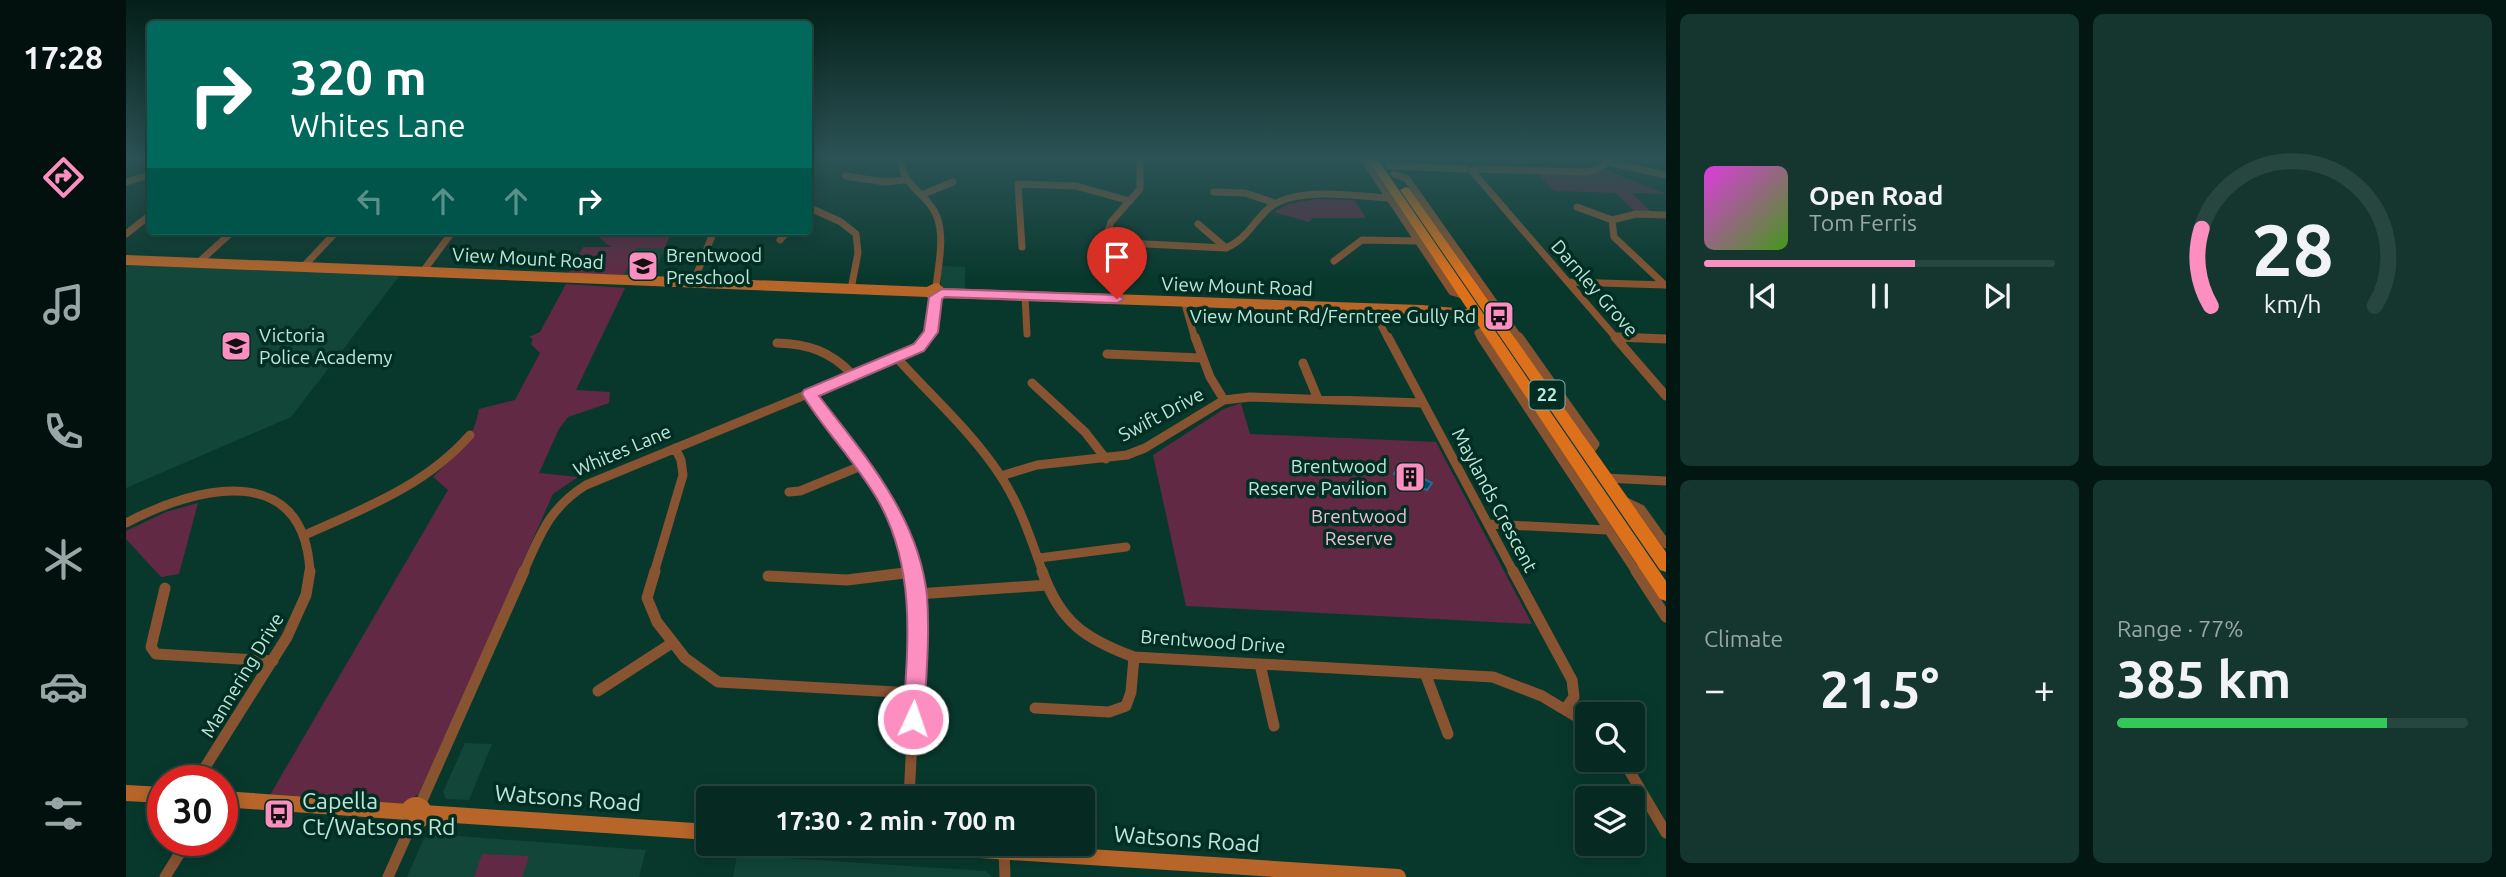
<!DOCTYPE html>
<meta charset="utf-8">
<style>
:root{--surface:#062a21;--page:#14362e;--text:#f1f3f6;--muted:#98a7a5;--line:#27463f;--accent:#fd8ec0}
body{margin:0;font-family:Ubuntu,sans-serif;background:var(--page);color:var(--text);height:100vh;display:flex;flex-direction:column;font-size:26px;white-space:nowrap}
*{box-sizing:border-box;margin:0}
p{font-size:23px;color:var(--muted)}
.icon{flex:none;width:38px;height:38px;fill:none;stroke:currentColor;stroke-width:2;stroke-linecap:round;stroke-linejoin:round}
.map{position:relative;flex:1;overflow:hidden}
.drawer{display:flex;flex-direction:column;gap:14px;padding:14px;background:#031712;width:840px}
.drawer>*{flex:none}
.guide{position:absolute;left:21px;top:21px;width:665px;height:214px;border-radius:7px;box-shadow:0 4px 18px #0003,0 0 0 2px var(--line);background:#00695c;color:#fff;overflow:hidden}
.fabs{position:absolute;left:1449px;top:702px;display:grid;gap:14px}
.fabs a{display:grid;place-items:center;width:70px;height:70px;border-radius:7px;background:var(--surface);box-shadow:0 4px 18px #0003,0 0 0 2px var(--line);font-size:35px}
.speed{position:absolute;left:21px;top:765px;display:flex;gap:14px;font-size:35px;font-weight:700;text-align:center}
.speed>*{display:grid;place-content:center;width:91px;height:91px;border-radius:50%;background:var(--surface);box-shadow:0 4px 18px #0003,0 0 0 2px var(--line);line-height:1}
.speed .limit{border:10px solid #d22;background:#fff;color:#111}
.pin{position:absolute;display:grid;place-items:center;width:60px;height:60px;color:#fff;margin:-72px -30px;border-radius:50% 50% 50% 0;rotate:-45deg;box-shadow:0 0 7px #0007}
.pin .icon{rotate:45deg}
.me{position:absolute;width:77px;margin:-38px;rotate:3deg;stroke-linejoin:round;filter:drop-shadow(0 0 5px #0008)}
.turn{display:flex;align-items:center;gap:24px;height:147px;padding:0 28px;font-size:32px}
.turn .icon{width:91px;height:91px;stroke-width:2.5}
.turn b{display:block;font-size:49px;line-height:60px}
.lanes{display:flex;align-items:center;height:66px;padding:0 28px;background:#0003;justify-content:center;gap:35px;direction:ltr}
.lanes .off{opacity:.35}
.big{font-size:52px;font-weight:600;line-height:1.1}
.drawer .widget{flex:1;display:flex;flex-direction:column;justify-content:center;gap:10px;min-width:0;padding:0 24px;border-radius:10px;background:var(--page)}
.drawer .dial{align-items:center;gap:0}
.dial svg{height:182px;overflow:visible;fill:none;stroke:var(--line);stroke-width:7;stroke-linecap:round;text-anchor:middle}
.dial text{fill:var(--text);stroke:none}
.song{display:flex;align-items:center;gap:21px}
.cover{width:84px;height:84px;border-radius:10px;background:linear-gradient(135deg,hsl(300 70% 55%),hsl(100 70% 35%))}
.played{height:7px;border-radius:4px;background:linear-gradient(90deg,var(--accent) 60%,var(--line) 60%)}
.keys{display:flex;justify-content:space-around;direction:ltr}
.heat{display:flex;justify-content:space-between;align-items:center;font-size:38px;direction:ltr}
.charge{height:10px;border-radius:5px;background:linear-gradient(90deg,#34c759 77%,var(--line) 0)}
.drawer .tiles{flex:1;display:grid;gap:14px;grid-template-columns:repeat(2,1fr)}
.trip{position:absolute;left:570px;top:786px;width:399px;height:70px;border-radius:7px;background:var(--surface);box-shadow:0 4px 18px #0003,0 0 0 2px var(--line);font-weight:600;line-height:70px;text-align:center}
main{display:flex;flex:1;min-height:0}
.tab-bar{display:flex;flex-direction:column;width:126px;justify-content:space-around;align-items:center;background:#02110d;color:var(--muted)}
.tab-bar .icon{width:49px;height:49px}
.tab-bar .current{color:var(--accent)}
.tab-bar b{font-size:32px;color:var(--text)}
.map>svg:first-child{display:block}
.built{fill:#114639}
.green{fill:#622944}
.building{fill:#004863;stroke:#246f92;stroke-width:2}
.lines{fill:none;stroke-linecap:round;stroke-linejoin:round}
.street-far2{stroke:#885331;stroke-width:7}
.street-far1{stroke:#885331;stroke-width:9}
.street{stroke:#885331;stroke-width:11}
.secondary-far1{stroke:#b8652a;stroke-width:10}
.secondary{stroke:#b8652a;stroke-width:16}
.primary{fill:#dd711b;fill-rule:evenodd}
.route{fill:#fd8ec0;stroke:#a45c7d;stroke-width:2}
.labels{text-anchor:middle;stroke-width:7;stroke-linejoin:round;paint-order:stroke}
.shield{fill:#002e22;stroke:#85aea1;stroke-width:2}
.shield-label{font-size:18px;font-weight:bold;fill:#bee5d8}
.poi-label{font-size:19px;fill:#bee5d8;stroke:#002e22;text-anchor:start}
.street-label{font-size:19px;fill:#bee5d8;stroke:#002e22}
.park-label{font-size:19px;fill:#f2bfd4;stroke:#002e22}
.near-street-label{font-size:23px;fill:#bee5d8;stroke:#002e22}
.near-poi-label{font-size:23px;fill:#bee5d8;stroke:#002e22;text-anchor:start}
</style>
<main>
<nav class="tab-bar">
<b>17:28</b>
<svg class="icon current" aria-label="directions" viewBox="0 0 24 24"><path d="M12 3l9 9-9 9-9-9zM9 14v-3h6M13 9l2 2-2 2"/></svg>
<svg class="icon" aria-label="music" viewBox="0 0 24 24"><path d="M9 18V5l10-2v13"/><circle cx="6" cy="18" r="3"/><circle cx="16" cy="16" r="3"/></svg>
<svg class="icon" aria-label="phone" viewBox="0 0 24 24"><path d="M5 4h4l2 5-3 2q2 4 5 5l2-3 5 2v4C11 20 4 13 5 4z"/></svg>
<svg class="icon" aria-label="climate" viewBox="0 0 24 24"><path d="M12 3v18M4 7l16 10M4 17L20 7"/></svg>
<svg class="icon" aria-label="car" viewBox="0 0 24 24"><path d="M5 17H2v-5l4-1 3-4h7l3 4 3 1v5h-3M9 17h6M6 11h13"/><circle cx="7" cy="17" r="2"/><circle cx="17" cy="17" r="2"/></svg>
<svg class="icon" aria-label="filters" viewBox="0 0 24 24"><path d="M4 7h16M4 17h16"/><circle cx="9" cy="7" r="2"/><circle cx="15" cy="17" r="2"/></svg>
</nav>
<div class="map">
<svg width="1540" height="877" viewBox="0 0 1540 877">
<rect width="100%" height="100%" fill="#08382c"/>
<path class="built" d="M 782,158 L 931,158 L 932,168 L 782,164 Z
M 511,248 L 539,249 L 526,277 L 498,275 Z
M 0,265 L 275,274 L 165,417 L 0,488 Z
M 815,266 L 839,267 L 839,291 L 821,291 L 815,286 Z
M 339,743 L 366,744 L 343,800 L 320,799 L 317,792 Z
M 305,834 L 520,850 L 513,877 L 281,877 L 297,840 Z
M 611,855 L 860,871 L 866,877 L 607,877 Z"/>
<path class="green" d="M 1480,170 L 1540,194 L 1506,193 L 1524,211 L 1508,211 L 1490,193 L 1428,191 L 1412,174 L 1463,175 Z
M 1190,199 L 1228,200 L 1240,218 L 1187,218 L 1183,222 L 1148,212 L 1162,204 Z
M 465,231 L 546,231 L 538,249 L 511,248 L 498,275 L 442,274 L 457,247 L 485,247 Z
M 440,284 L 499,288 L 450,390 L 484,392 L 483,403 L 442,417 L 433,429 L 413,473 L 452,477 L 427,494 L 293,794 L 273,806 L 144,795 L 322,490 L 307,477 C 332,452 346,445 353,409 L 389,400 L 414,353 L 405,344 L 407,339 L 403,337 L 414,332 Z
M 1115,403 L 1124,434 L 1310,442 L 1406,624 L 1060,606 L 1027,455 L 1098,409 Z
M 72,503 L 53,574 L 35,577 L 0,539 L 0,531 L 40,512 Z
M 356,854 L 357,854 L 403,856 L 396,877 L 348,877 Z"/>
<path class="building" d="M 1273,466 L 1306,483 L 1301,490 L 1272,478 L 1274,476 L 1268,474 Z"/>
<g class="lines">
<path class="street-far2" d="M 775,158 C 775,187 802,193 811,217 C 819,238 812,266 810,288
M 1243,158 L 1239,161 L 1326,292 L 1339,296
M 1481,162 L 1540,175
M 1263,166 L 1339,169
M 1348,169 L 1461,172 L 1474,168 L 1481,162 L 1480,158
M 1346,171 L 1491,339
M 1268,174 L 1281,179 L 1394,339
M 720,176 L 759,182 L 779,180
M 0,182 L 24,175
M 1088,192 L 1119,193 L 1149,203
M 795,195 L 827,182
M 682,207 L 715,222 L 730,234 L 732,253 L 725,289
M 1451,207 L 1486,220
M 1072,224 L 1100,248
M 0,234 L 24,215
M 654,240 L 662,231
M 980,242 L 1100,248 C 1121,239 1127,222 1143,208 C 1169,186 1229,196 1261,198
M 896,247 L 892,184 L 950,186 L 1004,201
M 1208,261 L 1236,240 L 1291,241
M 73,262 L 107,231
M 178,266 L 211,231
M 298,270 L 327,231
M 1443,282 L 1539,285
M 567,283 L 588,231
M 1539,285 L 1488,237 L 1486,220 L 1510,214 L 1540,215
M 899,296 L 901,334
M 991,299 L 981,234 L 985,222 L 1014,189 L 1014,158
M 1058,301 L 1069,339
M 1246,308 L 1262,339
M 1491,337 L 1532,339
M 799,339 L 807,322 L 810,297
M 1356,339 L 1352,333 L 1360,329"/>
<path class="street-far1" d="M 1069,337 L 1084,377 L 1098,400
M 1262,337 L 1388,573
M 1355,337 L 1511,573
M 1393,337 L 1469,444 L 1462,454
M 1489,337 L 1540,396
M 1491,337 L 1540,339
M 651,343 C 682,344 704,351 726,374
M 981,354 L 1075,358
M 771,358 C 805,396 846,432 874,475 C 894,505 905,539 917,573
M 1177,363 L 1192,399
M 906,383 L 959,432 L 980,459
M 683,394 C 724,452 772,501 786,573
M 875,476 L 911,465 L 1001,455 L 1019,448 L 1098,400 L 1124,397 L 1296,403
M 1479,478 L 1540,481
M 663,492 L 674,491 L 735,466
M 1496,500 L 1515,509 L 1540,544
M 0,523 C 70,486 179,459 184,573
M 1363,524 L 1481,530
M 179,535 C 239,508 299,486 344,435
M 913,558 L 1000,547
M 397,573 C 414,535 423,508 460,485 L 784,352 L 800,337
M 528,573 L 557,475 L 555,460 L 549,448
M 779,573 L 787,572"/>
<path class="street" d="M 529,571 L 521,598 L 531,622 L 559,658 L 592,682 L 788,693
M 916,571 C 934,622 959,639 1008,657 L 1367,677 L 1416,696 L 1461,723
M 1387,571 L 1446,680 L 1448,697 L 1440,708
M 1510,571 L 1540,617
M 642,576 L 721,580 L 787,572
M 39,588 L 25,647 L 30,654 L 147,661
M 791,594 L 921,585
M 1134,664 L 1148,726
M 1299,673 L 1322,734
M 472,691 L 546,643
M 909,708 L 983,712 L 1000,706 L 1005,692 L 1008,657
M 1497,760 L 1540,833
M 71,780 L 161,637 L 180,595 L 184,571
M 783,798 L 791,642 L 786,571
M 294,805 L 398,571
M 878,851 L 879,877
M 39,877 L 62,840
M 262,877 L 287,821"/>
<path class="secondary-far1" d="M 0,260 L 802,292
M 810,288 L 816,293 L 810,297 L 802,292 Z
M 816,293 L 1295,310 L 1351,315"/>
<path class="secondary" d="M 0,793 L 37,795
M 96,799 L 282,812
M282 813a8 8 0 1 1 16 0a8 8 0 1 1-16 0Z
M 298,813 L 583,832
M 763,844 L 1272,877"/>
<path class="primary" d="M 1241,158 L 1251,158 L 1540,581 L 1540,601 L 1534,599 Z
M 1279,187 L 1283,188 L 1540,552 L 1540,572 L 1534,570 L 1274,190 Z"/>
</g>
<linearGradient id="sky" x2="0" y2="1"><stop stop-color="#041f18"/><stop offset="0.56" stop-color="#2c5356"/><stop offset="1" stop-color="#2c5356" stop-opacity="0"/></linearGradient>
<rect width="1540" height="281" fill="url(#sky)"/>
<path class="route" d="M 816,289 L 991,295 L 998,299 L 991,303 L 819,297 L 816,299 L 812,332 L 798,351 L 693,396 C 739,456 793,517 801,596 C 804,636 800,678 798,719 L 795,726 L 787,729 L 780,726 L 777,719 C 782,645 790,571 754,504 C 732,464 699,432 676,394 L 678,390 L 788,344 L 798,331 L 803,297 Z"/>
<defs>
<g id="school-square" transform="scale(1.575)"><rect x="-9" y="-9" width="18" height="18" rx="4" fill="#fd8ec0" stroke="#002e22"/><path d="M0-5L7-2L0 1L-7-2ZM-4 1L0 2.5L4 1V4Q0 6-4 4Z" fill="#111"/></g>
<g id="bus-square" transform="scale(1.575)"><rect x="-9" y="-9" width="18" height="18" rx="4" fill="#fd8ec0" stroke="#002e22"/><path d="M-5-6H5V4H4V6H2V4H-2V6H-4V4H-5ZM-3.5-4V0h7V-4ZM-3.5 1.2v1.5H-2V1.2ZM2 1.2v1.5H3.5V1.2Z" fill="#111"/></g>
<g id="university-square" transform="scale(1.575)"><rect x="-9" y="-9" width="18" height="18" rx="4" fill="#fd8ec0" stroke="#002e22"/><path d="M0-5L7-2L0 1L-7-2ZM-4 1L0 2.5L4 1V4Q0 6-4 4Z" fill="#111"/></g>
<g id="building-square" transform="scale(1.575)"><rect x="-9" y="-9" width="18" height="18" rx="4" fill="#fd8ec0" stroke="#002e22"/><path d="M-4-6H4V6H1V3H-1V6H-4ZM-2.5-4.3h1.7v1.8h-1.7ZM.8-4.3h1.7v1.8H.8ZM-2.5-1h1.7V.8h-1.7ZM.8-1h1.7V.8H.8Z" fill="#111"/></g>
</defs>
<g fill-rule="evenodd">
<use href="#school-square" x="517" y="266"/>
<use href="#bus-square" x="1373" y="316"/>
<use href="#university-square" x="110" y="346"/>
<use href="#building-square" x="1284" y="477"/>
<use href="#bus-square" x="153" y="814"/>
</g>
<g class="labels">
<rect class="shield" x="1403.5" y="380.5" width="35" height="29" rx="5"/>
<g class="shield-label">
<text x="1421" y="401">22</text>
</g>
<g class="poi-label">
<text x="540" y="262">Brentwood<tspan x="540" dy="22">Preschool</tspan></text>
<text x="1350" y="323" text-anchor="end">View Mount Rd/Ferntree Gully Rd</text>
<text x="133" y="342">Victoria<tspan x="133" dy="22">Police Academy</tspan></text>
<text x="1261" y="473" text-anchor="end">Brentwood<tspan x="1261" dy="22">Reserve Pavilion</tspan></text>
</g>
<g class="street-label">
<text transform="translate(402 258) rotate(3)" y="7">View Mount Road</text>
<text transform="translate(1111 286) rotate(2)" y="7">View Mount Road</text>
<text transform="translate(1469 288) rotate(49)" y="7">Darnley Grove</text>
<text transform="translate(1035 414) rotate(-28)" y="7">Swift Drive</text>
<text transform="translate(496 450) rotate(-23)" y="7">Whites Lane</text>
<text transform="translate(1369 500) rotate(62)" y="7">Maylands Crescent</text>
<text transform="translate(1087 641) rotate(4)" y="7">Brentwood Drive</text>
<text transform="translate(116 675) rotate(-59)" y="7">Mannering Drive</text>
</g>
<g class="park-label">
<text x="1233" y="523">Brentwood<tspan x="1233" dy="22">Reserve</tspan></text>
</g>
<g class="near-street-label">
<text transform="translate(442 798) rotate(4)" y="8">Watsons Road</text>
<text transform="translate(1061 839) rotate(4)" y="8">Watsons Road</text>
</g>
<g class="near-poi-label">
<text x="176" y="809">Capella<tspan x="176" dy="26">Ct/Watsons Rd</tspan></text>
</g>
</g>
</svg>
<div class="fabs">
<a><svg class="icon" aria-label="search" viewBox="0 0 24 24"><circle cx="10" cy="10" r="6"/><path d="M15 15l6 6"/></svg></a>
<a><svg class="icon" aria-label="layers" viewBox="0 0 24 24"><path d="M12 4l9 5-9 5-9-5zM3 14l9 5 9-5"/></svg></a>
</div>
<div class="speed"><div class="limit">30</div></div>
<div class="pin" style="left:991px;top:299px;background:#d93025"><svg class="icon" aria-label="arrive" viewBox="0 0 24 24"><path d="M6 21V4h12l-3 4 3 4H6"/></svg></div>
<svg class="me" style="left:787px;top:719px" viewBox="-20 -20 40 40"><circle r="17" fill="#fd8ec0" stroke="#fff" stroke-width="3"/><path d="M0-11L8 9 0 5-8 9z" fill="#fff"/></svg>
<div class="trip">17:30 · 2 min · 700 m</div>
<div class="guide">
<div class="turn"><svg class="icon" aria-label="right" viewBox="0 0 24 24"><path d="M7 20v-9h11M14 6l5 5-5 5"/></svg><div><b>320 m</b>Whites Lane</div></div>
<div class="lanes"><svg class="icon off" aria-label="left" viewBox="0 0 24 24"><path d="M17 20v-9H6M10 6l-5 5 5 5"/></svg><svg class="icon off" aria-label="ahead" viewBox="0 0 24 24"><path d="M12 20V5M6 11l6-6 6 6"/></svg><svg class="icon off" aria-label="ahead" viewBox="0 0 24 24"><path d="M12 20V5M6 11l6-6 6 6"/></svg><svg class="icon" aria-label="right" viewBox="0 0 24 24"><path d="M7 20v-9h11M14 6l5 5-5 5"/></svg></div>
</div>
</div>
<section class="drawer">
<div class="tiles">
<div class="widget">
<div class="song"><i class="cover"></i><div><b>Open Road</b><p>Tom Ferris</p></div></div>
<div class="played"></div>
<div class="keys"><svg class="icon" aria-label="previous" viewBox="0 0 24 24"><path d="M18 5L8 12l10 7zM5 5v14"/></svg><svg class="icon" aria-label="pause" viewBox="0 0 24 24"><path d="M8 5v14M16 5v14"/></svg><svg class="icon" aria-label="next" viewBox="0 0 24 24"><path d="M6 5l10 7-10 7zM19 5v14"/></svg></div>
</div>
<div class="widget dial"><svg viewBox="0 0 100 80">
<path d="M14 69A42 42 0 1 1 86 69"/>
<path d="M14 69A42 42 0 0 1 10 35" stroke="#fd8ec0"/>
<text x="50" y="56" font-size="32" font-weight="700">28</text>
<text x="50" y="72" font-size="11">km/h</text>
</svg></div>
<div class="widget"><p>Climate</p>
<div class="heat"><a>−</a><b class="big">21.5°</b><a>+</a></div>
</div>
<div class="widget"><p>Range · 77%</p><b class="big">385 km</b><div class="charge"></div></div>
</div>
</section>
</main>
